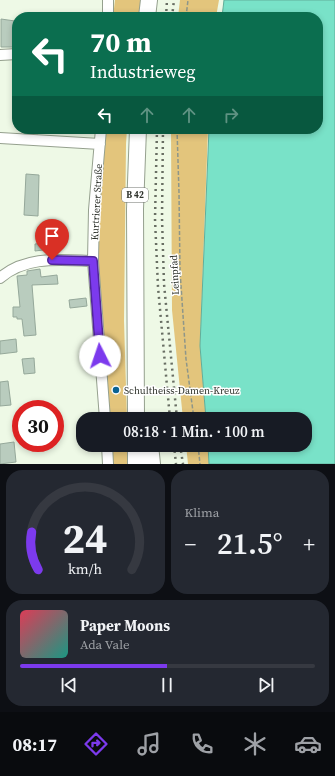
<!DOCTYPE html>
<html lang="de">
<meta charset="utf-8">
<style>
:root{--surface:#171b24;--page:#242831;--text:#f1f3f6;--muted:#9ea1a6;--line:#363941;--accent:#7c3aed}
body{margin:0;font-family:"Source Serif 4",serif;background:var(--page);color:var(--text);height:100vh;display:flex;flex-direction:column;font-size:15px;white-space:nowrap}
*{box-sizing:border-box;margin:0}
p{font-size:13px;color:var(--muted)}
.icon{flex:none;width:22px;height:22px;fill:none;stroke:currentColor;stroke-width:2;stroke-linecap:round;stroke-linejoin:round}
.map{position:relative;height:464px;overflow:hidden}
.sheet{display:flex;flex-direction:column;gap:6px;padding:6px;background:#0d0f14;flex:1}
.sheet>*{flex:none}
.top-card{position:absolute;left:12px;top:12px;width:311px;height:122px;border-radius:16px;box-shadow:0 2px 6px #0003;background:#0b6e4f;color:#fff;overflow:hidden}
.speed{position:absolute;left:12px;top:400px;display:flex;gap:8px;font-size:20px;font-weight:700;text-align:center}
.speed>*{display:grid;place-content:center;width:52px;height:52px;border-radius:50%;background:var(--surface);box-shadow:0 2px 6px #0003;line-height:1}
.speed .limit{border:6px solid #d22;background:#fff;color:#111}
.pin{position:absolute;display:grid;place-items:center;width:34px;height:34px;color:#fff;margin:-41px -17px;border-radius:50% 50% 50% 0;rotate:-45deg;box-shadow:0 0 4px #0007}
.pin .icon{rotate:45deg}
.me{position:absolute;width:44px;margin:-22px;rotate:356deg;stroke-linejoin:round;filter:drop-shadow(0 0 3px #0008)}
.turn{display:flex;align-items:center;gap:14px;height:84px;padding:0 12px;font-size:18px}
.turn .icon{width:52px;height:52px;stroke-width:2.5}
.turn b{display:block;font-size:28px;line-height:34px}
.lanes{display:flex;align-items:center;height:38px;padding:0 12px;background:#0003;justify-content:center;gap:20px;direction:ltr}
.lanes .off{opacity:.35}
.big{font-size:30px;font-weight:600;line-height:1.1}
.sheet .tile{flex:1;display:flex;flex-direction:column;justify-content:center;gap:6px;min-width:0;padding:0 14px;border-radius:16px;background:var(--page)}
.sheet .dial{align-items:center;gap:0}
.dial svg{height:104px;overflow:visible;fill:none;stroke:var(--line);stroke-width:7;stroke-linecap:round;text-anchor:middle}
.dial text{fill:var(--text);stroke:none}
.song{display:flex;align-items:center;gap:12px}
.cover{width:48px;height:48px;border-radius:6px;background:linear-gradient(135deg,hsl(350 70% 55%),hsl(170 70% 35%))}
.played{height:4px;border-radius:2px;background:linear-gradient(90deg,var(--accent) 50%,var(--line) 50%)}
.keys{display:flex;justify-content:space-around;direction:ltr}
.heat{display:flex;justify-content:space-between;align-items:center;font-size:22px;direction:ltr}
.sheet .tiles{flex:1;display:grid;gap:6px;grid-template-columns:1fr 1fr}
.tile:last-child{grid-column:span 2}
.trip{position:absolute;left:76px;top:412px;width:236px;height:40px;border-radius:16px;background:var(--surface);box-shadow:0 2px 6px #0003;font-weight:600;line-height:40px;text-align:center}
.dock{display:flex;height:64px;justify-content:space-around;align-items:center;background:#090b0e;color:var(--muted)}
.dock .icon{width:28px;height:28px}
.dock .current{color:var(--accent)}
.dock b{font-size:18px;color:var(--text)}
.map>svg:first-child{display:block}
.green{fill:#e3c57c}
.water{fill:#79e2c8;stroke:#62ad99}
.building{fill:#b9ccbe;stroke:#95a89a}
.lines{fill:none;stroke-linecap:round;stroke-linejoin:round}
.street-casing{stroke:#95a08e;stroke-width:12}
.primary-casing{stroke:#95a08e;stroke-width:18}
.path{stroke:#8e9689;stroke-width:1.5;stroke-dasharray:4 2;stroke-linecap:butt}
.street{stroke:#fff;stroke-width:10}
.primary{stroke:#fff;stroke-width:16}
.rail{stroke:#686e63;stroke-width:2.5;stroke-dasharray:2 4;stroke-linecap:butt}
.route-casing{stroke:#51269a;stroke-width:10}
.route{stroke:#7c3aed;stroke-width:7}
.poi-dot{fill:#096292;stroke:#fff;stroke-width:1.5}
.labels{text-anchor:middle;stroke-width:3;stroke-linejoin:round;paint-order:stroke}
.shield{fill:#fff;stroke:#6d706b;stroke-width:1}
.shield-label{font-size:9px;font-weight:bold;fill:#2e322b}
.street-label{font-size:10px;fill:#2e322b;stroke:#fff}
.poi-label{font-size:10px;fill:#2e322b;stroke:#fff;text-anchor:start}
</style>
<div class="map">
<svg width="335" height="464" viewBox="0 0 335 464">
<rect width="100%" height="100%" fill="#eef9e6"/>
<path class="green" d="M 115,0 L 143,0 L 141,17 L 113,17 Z
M 180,0 L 219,0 L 216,17 L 178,17 Z
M 104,129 L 127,129 L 126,144 L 124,321 L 127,419 L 109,419 L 96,258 Z
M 171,129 L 208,129 L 200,346 L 206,419 L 183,419 L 172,310 Z
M 111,445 L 128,445 L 129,464 L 112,464 Z
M 186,445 L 208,445 L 209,464 L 188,464 Z"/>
<path class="water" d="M 224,0 L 335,0 L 335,464 L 209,464 L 208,445 L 305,445 L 305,419 L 206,419 L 200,346 L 209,129 L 318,129 L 318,17 L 222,17 Z"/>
<path class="building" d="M 1,19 L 15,21 L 13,33 L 17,33 L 17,47 L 1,47 Z
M 27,129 L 38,129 L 38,134 L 27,133 Z
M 26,174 L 39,175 L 38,216 L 24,215 Z
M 43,243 L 43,250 L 35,251 L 35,244 Z
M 40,269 L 41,277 L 57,275 L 58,284 L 32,285 L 36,335 L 24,336 L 22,319 L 17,319 L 17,317 L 13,317 L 13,307 L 20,307 L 17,276 L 27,275 L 27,271 Z
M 86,298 L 87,306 L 70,308 L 69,300 Z
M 16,339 L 17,352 L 0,354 L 0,341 Z
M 34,358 L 35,373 L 24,374 L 22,359 Z
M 8,381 L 11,405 L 0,406 L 0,382 Z
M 14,442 L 16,462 L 0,464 L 0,444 Z"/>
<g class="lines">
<g class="street-casing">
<path id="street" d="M 108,17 L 108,0
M 0,55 L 17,54
M 101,129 L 94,210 L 93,261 L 105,419
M 0,138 L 100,144
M 0,278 C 26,255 62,260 93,261
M 107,445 L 108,464"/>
</g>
<g class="primary-casing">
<path id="primary" d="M 147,17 L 149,0
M 136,419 L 135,209 L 138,129
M 150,445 L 152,464
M 136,464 L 136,445"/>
</g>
<path class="path" d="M 186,17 L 188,0
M 177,129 L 179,193 L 180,271 L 186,359 L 194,419
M 198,445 L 200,464"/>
<use href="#street" class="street"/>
<use href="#primary" class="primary"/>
<path class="rail" d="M 166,17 L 167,0
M 172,17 L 174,0
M 157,129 L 155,219 L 158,287 L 170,419
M 163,129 L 162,218 L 164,284 L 177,419
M 174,445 L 176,464
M 180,445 L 183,464"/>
</g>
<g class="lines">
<g class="route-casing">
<path id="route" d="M 52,260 L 93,261 L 100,356"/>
</g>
<use href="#route" class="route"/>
</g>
<circle class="poi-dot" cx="116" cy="390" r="4"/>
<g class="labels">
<rect class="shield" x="122" y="188" width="26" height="14" rx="3"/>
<g class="shield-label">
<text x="135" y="198">B 42</text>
</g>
<g class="street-label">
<text transform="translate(96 202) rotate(-87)" y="4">Kurtrierer Straße</text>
<text transform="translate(174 275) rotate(-93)" y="4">Leinpfad</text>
</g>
<g class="poi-label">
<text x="124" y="394">Schultheiss-Damen-Kreuz</text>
</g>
</g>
</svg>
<div class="speed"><div class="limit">30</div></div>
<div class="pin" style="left:52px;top:260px;background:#d93025"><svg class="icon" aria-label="arrive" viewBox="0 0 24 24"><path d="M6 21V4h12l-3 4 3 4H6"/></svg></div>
<svg class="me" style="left:100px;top:356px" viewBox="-20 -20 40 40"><circle r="19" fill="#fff"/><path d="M0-13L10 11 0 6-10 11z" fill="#7c3aed"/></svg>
<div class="trip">08:18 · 1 Min. · 100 m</div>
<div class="top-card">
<div class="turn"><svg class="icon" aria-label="left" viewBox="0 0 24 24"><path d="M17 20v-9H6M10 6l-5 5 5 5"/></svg><div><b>70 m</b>Industrieweg</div></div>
<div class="lanes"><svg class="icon" aria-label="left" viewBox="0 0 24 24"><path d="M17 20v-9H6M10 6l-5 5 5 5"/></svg><svg class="icon off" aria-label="ahead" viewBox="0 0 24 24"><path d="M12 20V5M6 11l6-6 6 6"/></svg><svg class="icon off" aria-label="ahead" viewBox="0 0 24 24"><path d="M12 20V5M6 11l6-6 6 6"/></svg><svg class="icon off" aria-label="right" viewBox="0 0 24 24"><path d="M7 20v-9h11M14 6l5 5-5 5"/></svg></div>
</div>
</div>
<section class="sheet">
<div class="tiles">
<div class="tile dial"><svg viewBox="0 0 100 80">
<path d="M14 69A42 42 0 1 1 86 69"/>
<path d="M14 69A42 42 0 0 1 9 40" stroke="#7c3aed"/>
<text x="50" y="56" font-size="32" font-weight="700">24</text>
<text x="50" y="72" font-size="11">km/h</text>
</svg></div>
<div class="tile"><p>Klima</p>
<div class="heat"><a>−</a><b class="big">21.5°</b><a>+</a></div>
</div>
<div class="tile">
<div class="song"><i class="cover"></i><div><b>Paper Moons</b><p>Ada Vale</p></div></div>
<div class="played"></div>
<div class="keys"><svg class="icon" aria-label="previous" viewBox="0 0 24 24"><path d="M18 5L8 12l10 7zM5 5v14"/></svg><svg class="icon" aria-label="pause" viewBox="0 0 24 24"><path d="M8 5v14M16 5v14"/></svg><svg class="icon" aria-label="next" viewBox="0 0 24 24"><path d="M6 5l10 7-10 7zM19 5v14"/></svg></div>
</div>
</div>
</section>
<nav class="dock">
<b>08:17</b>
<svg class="icon current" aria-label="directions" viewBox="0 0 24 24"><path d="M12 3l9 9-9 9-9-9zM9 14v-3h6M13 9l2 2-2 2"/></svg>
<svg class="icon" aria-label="music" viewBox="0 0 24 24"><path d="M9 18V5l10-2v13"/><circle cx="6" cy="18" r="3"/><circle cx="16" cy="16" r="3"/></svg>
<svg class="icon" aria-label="phone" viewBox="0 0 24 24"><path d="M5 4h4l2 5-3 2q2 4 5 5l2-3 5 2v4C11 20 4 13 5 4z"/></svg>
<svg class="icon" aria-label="climate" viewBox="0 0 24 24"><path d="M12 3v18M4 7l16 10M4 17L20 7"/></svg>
<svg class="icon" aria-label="car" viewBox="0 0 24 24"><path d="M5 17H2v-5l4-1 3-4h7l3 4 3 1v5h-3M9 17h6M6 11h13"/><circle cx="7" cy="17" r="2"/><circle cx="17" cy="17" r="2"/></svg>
</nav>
